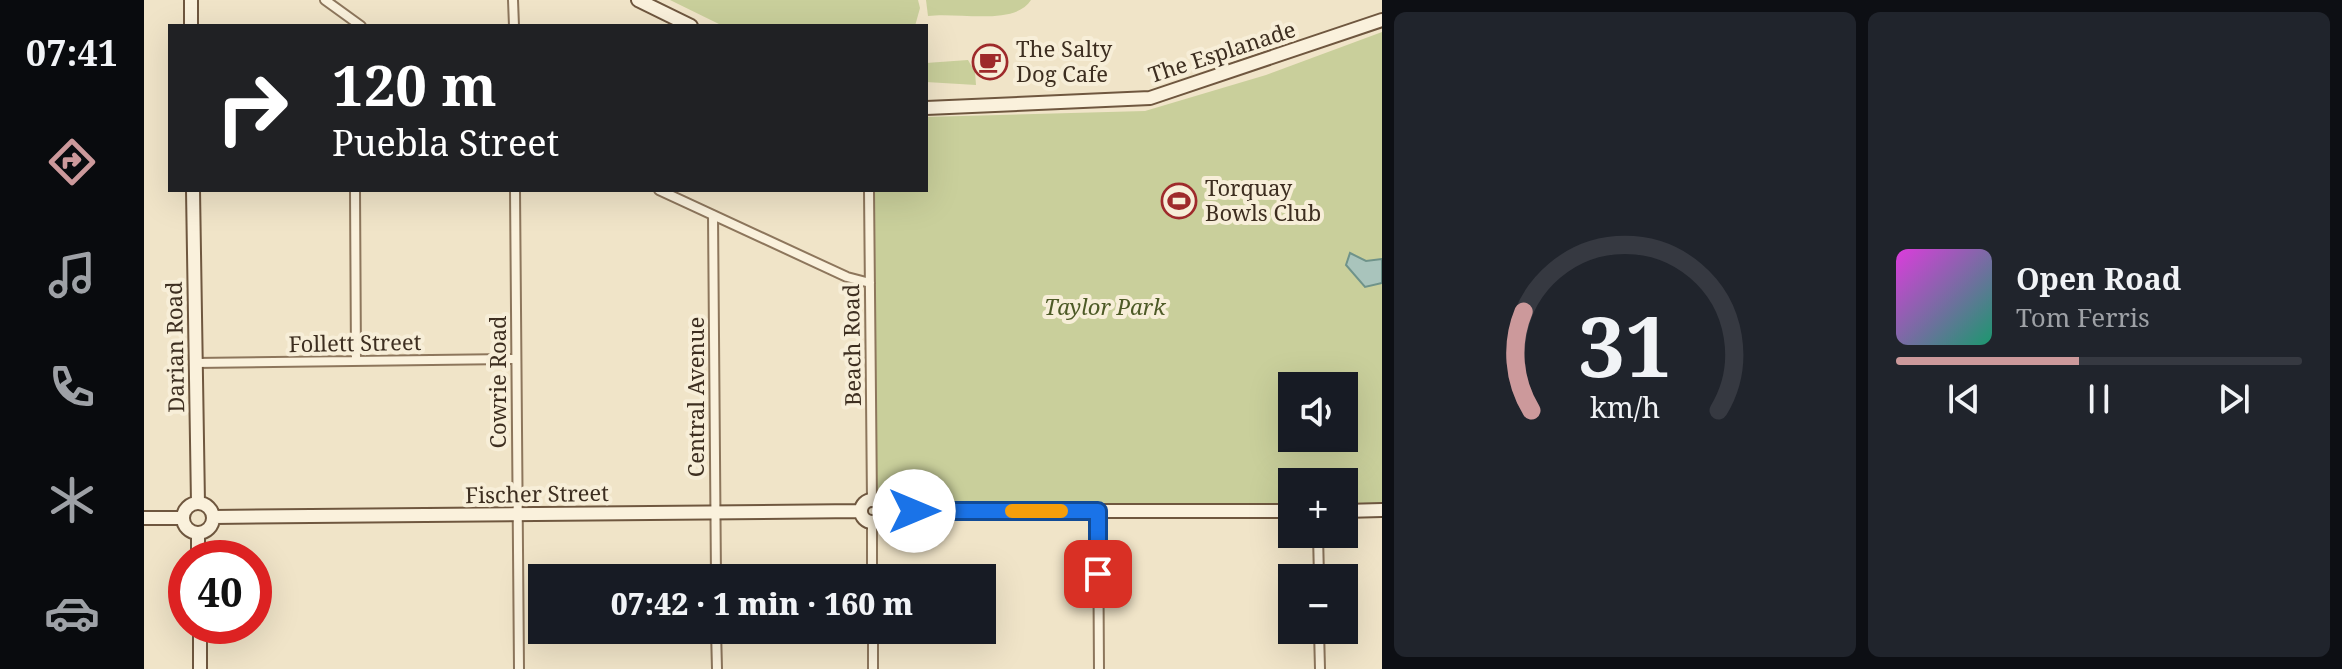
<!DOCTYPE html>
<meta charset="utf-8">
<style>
:root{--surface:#171b24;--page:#20242c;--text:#f1f3f6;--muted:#9ea1a6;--line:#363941;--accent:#cc999b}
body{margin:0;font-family:"Noto Serif",serif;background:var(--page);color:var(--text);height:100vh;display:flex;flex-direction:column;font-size:30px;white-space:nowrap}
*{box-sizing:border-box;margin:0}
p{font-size:26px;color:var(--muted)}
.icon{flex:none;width:44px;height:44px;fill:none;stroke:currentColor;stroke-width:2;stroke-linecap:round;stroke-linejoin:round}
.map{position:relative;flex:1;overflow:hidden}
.drawer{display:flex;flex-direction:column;gap:12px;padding:12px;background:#0d0f14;width:960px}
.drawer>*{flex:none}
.top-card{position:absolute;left:24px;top:24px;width:760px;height:168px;border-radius:0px;box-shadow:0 8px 32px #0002;background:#202124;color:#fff;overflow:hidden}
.tools{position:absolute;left:1134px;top:372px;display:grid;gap:16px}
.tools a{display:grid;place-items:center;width:80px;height:80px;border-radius:0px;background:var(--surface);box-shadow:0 8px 32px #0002;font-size:40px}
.speed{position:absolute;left:24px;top:540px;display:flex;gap:16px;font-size:40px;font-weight:700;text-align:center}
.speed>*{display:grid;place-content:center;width:104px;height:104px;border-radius:50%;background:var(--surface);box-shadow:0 8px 32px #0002;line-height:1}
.speed .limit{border:12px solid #d22;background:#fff;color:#111}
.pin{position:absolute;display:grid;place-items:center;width:68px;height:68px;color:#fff;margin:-34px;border-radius:16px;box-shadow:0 4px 12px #0006}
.me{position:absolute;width:88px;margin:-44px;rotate:90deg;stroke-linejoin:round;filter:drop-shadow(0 0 6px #0008)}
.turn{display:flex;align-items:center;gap:28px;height:168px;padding:0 32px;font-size:36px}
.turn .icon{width:104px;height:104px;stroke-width:2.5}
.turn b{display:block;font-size:56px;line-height:68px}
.drawer .tile{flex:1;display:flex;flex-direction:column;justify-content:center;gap:12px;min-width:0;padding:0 28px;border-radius:12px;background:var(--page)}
.drawer .dial{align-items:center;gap:0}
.dial svg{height:208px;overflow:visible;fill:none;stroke:var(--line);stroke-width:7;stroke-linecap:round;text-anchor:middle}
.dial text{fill:var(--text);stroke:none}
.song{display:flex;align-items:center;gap:24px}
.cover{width:96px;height:96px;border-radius:12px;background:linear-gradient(135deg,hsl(300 70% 55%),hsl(160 70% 35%))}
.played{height:8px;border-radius:4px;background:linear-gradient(90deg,var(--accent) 45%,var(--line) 45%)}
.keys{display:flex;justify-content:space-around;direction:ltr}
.drawer .tiles{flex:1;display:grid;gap:12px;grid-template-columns:repeat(2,1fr)}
.trip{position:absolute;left:384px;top:564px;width:468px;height:80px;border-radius:0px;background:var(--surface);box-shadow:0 8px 32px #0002;font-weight:800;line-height:80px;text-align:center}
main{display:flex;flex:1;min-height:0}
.tabs{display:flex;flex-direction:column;width:144px;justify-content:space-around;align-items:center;background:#090b0e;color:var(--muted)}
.tabs .icon{width:56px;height:56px}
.tabs .selected{color:var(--accent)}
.tabs b{font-size:36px;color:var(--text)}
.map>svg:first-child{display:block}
.green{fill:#c9cf9b;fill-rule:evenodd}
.water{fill:#a9c4bc;stroke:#6f938a;stroke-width:2}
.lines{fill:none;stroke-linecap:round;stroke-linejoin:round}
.street-casing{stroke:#8d765c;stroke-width:12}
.secondary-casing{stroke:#6f573f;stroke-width:16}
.street{stroke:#faf1dc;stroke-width:8}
.secondary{stroke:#faf1dc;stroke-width:12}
.route-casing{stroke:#114b97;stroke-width:20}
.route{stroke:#1a73e8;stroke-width:14}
.slow{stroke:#f59e0b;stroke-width:14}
.labels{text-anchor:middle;stroke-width:8;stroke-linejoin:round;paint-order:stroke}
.poi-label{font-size:22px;fill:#3d2e20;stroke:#f7eed8;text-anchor:start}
.street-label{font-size:22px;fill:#3d2e20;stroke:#f7eed8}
.park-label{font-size:22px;font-style:italic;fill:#4d5a26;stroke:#f7eed8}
</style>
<main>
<nav class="tabs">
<b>07:41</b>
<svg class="icon selected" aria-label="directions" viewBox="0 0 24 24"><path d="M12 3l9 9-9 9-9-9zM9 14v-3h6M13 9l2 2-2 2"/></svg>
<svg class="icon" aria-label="music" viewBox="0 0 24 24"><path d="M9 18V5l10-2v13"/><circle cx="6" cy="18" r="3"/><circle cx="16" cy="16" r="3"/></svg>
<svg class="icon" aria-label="phone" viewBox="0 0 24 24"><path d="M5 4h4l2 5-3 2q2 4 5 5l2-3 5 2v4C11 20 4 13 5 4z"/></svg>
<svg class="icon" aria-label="climate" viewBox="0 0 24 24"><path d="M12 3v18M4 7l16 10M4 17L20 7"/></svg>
<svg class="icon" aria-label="car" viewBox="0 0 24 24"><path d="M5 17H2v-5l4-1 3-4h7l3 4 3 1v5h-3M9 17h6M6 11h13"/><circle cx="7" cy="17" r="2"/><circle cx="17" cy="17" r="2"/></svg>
</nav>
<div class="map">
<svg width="1238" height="669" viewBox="0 0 1238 669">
<rect width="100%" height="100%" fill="#f0e4c8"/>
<path class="green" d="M 526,0 L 774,0 L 776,8 L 771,26 L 579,26 Z
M 782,0 L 887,0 C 871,26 815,12 784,16 Z
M 1238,32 L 1238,503 L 1200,503 L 1200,482 L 1148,482 L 1148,503 L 742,504 L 732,493 L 731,190 L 782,190 L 782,117 L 1001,111 L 1122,75 ZM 1148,386 L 1200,386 L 1200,438 L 1148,438 Z
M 824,60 L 831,72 L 832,85 L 782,82 L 782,63 Z"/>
<path class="water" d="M 1206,253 L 1222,261 L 1238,259 L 1238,283 L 1221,287 L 1202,265 Z"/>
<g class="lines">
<g class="street-casing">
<path id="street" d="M 181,0 L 217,26
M 369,0 L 370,26
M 211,190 L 212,360
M 371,190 L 375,669
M 515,190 L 703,277 L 726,283
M 725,190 L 728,500
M 569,215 L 572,578
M 51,363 L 372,359
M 954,511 L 955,669
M 728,522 L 728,578
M 1174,534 L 1175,578
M 572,630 L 573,669
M 729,630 L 729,669
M 1175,630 L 1176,669"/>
</g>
<g class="secondary-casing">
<path id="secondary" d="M 47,0 L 47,26
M 494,0 L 547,26
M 782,108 L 1006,98 L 1238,20
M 49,190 L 54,503
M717 511a11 11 0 1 1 22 0a11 11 0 1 1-22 0Z
M39 518a15 15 0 1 1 30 0a15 15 0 1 1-30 0Z
M 739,511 L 1148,511
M 1200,511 L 1238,510
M 69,517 L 716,511
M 0,518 L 39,518
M 54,533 L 54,558
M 56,626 L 56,669"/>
</g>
<use href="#street" class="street"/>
<use href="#secondary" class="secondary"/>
</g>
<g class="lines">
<g class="route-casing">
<path id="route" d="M 770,511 L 954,511 L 954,574"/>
</g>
<use href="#route" class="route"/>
<path class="slow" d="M 868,511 L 917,511"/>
</g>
<defs>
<g id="cafe-ring" transform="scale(1.8)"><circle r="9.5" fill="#f7eed8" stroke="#9e2a2b" stroke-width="1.5"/><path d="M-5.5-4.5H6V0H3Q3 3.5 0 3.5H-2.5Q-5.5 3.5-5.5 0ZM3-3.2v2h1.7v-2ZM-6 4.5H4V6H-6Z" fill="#9e2a2b"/></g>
<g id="stadium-ring" transform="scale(1.8)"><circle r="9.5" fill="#f7eed8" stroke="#9e2a2b" stroke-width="1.5"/><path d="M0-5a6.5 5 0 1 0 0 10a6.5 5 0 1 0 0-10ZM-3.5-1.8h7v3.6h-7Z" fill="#9e2a2b"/></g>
</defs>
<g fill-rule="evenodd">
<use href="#cafe-ring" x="846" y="62"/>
<use href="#stadium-ring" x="1035" y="201"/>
</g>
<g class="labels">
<g class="poi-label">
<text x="872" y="57">The Salty<tspan x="872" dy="25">Dog Cafe</tspan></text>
<text x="1061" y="196">Torquay<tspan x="1061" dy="25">Bowls Club</tspan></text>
</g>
<g class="street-label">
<text transform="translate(1078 52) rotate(-18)" y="8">The Esplanade</text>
<text transform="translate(211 343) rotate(-1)" y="8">Follett Street</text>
<text transform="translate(708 345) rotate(-91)" y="8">Beach Road</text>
<text transform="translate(31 347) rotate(-91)" y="8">Darian Road</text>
<text transform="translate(354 382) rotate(-90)" y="8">Cowrie Road</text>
<text transform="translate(552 397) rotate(-90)" y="8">Central Avenue</text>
<text transform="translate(393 494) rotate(-1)" y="8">Fischer Street</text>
</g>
<g class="park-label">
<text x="961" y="315">Taylor Park</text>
</g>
</g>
</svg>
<div class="tools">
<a><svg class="icon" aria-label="sound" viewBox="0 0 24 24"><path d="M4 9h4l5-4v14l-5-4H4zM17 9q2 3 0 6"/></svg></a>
<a>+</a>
<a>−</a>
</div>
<div class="speed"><div class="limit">40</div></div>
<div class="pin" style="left:954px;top:574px;background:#d93025"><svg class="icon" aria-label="arrive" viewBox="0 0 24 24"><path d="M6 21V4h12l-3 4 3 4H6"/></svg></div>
<svg class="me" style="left:770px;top:511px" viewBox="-20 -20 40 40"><circle r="19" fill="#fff"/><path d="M0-13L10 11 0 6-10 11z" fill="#1a73e8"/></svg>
<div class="trip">07:42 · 1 min · 160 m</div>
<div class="top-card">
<div class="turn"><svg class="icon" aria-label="right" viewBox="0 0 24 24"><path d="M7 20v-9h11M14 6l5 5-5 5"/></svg><div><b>120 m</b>Puebla Street</div></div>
</div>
</div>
<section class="drawer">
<div class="tiles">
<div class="tile dial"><svg viewBox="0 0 100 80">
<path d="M14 69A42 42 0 1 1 86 69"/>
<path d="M14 69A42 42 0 0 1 11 31" stroke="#cc999b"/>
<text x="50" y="56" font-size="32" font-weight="700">31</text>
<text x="50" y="72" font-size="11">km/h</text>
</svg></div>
<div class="tile">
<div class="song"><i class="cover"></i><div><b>Open Road</b><p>Tom Ferris</p></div></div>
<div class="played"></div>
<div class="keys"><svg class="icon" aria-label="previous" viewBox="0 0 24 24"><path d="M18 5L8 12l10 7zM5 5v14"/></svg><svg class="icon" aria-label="pause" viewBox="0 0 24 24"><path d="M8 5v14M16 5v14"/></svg><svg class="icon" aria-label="next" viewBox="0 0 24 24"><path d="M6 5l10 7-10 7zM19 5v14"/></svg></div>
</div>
</div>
</section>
</main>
